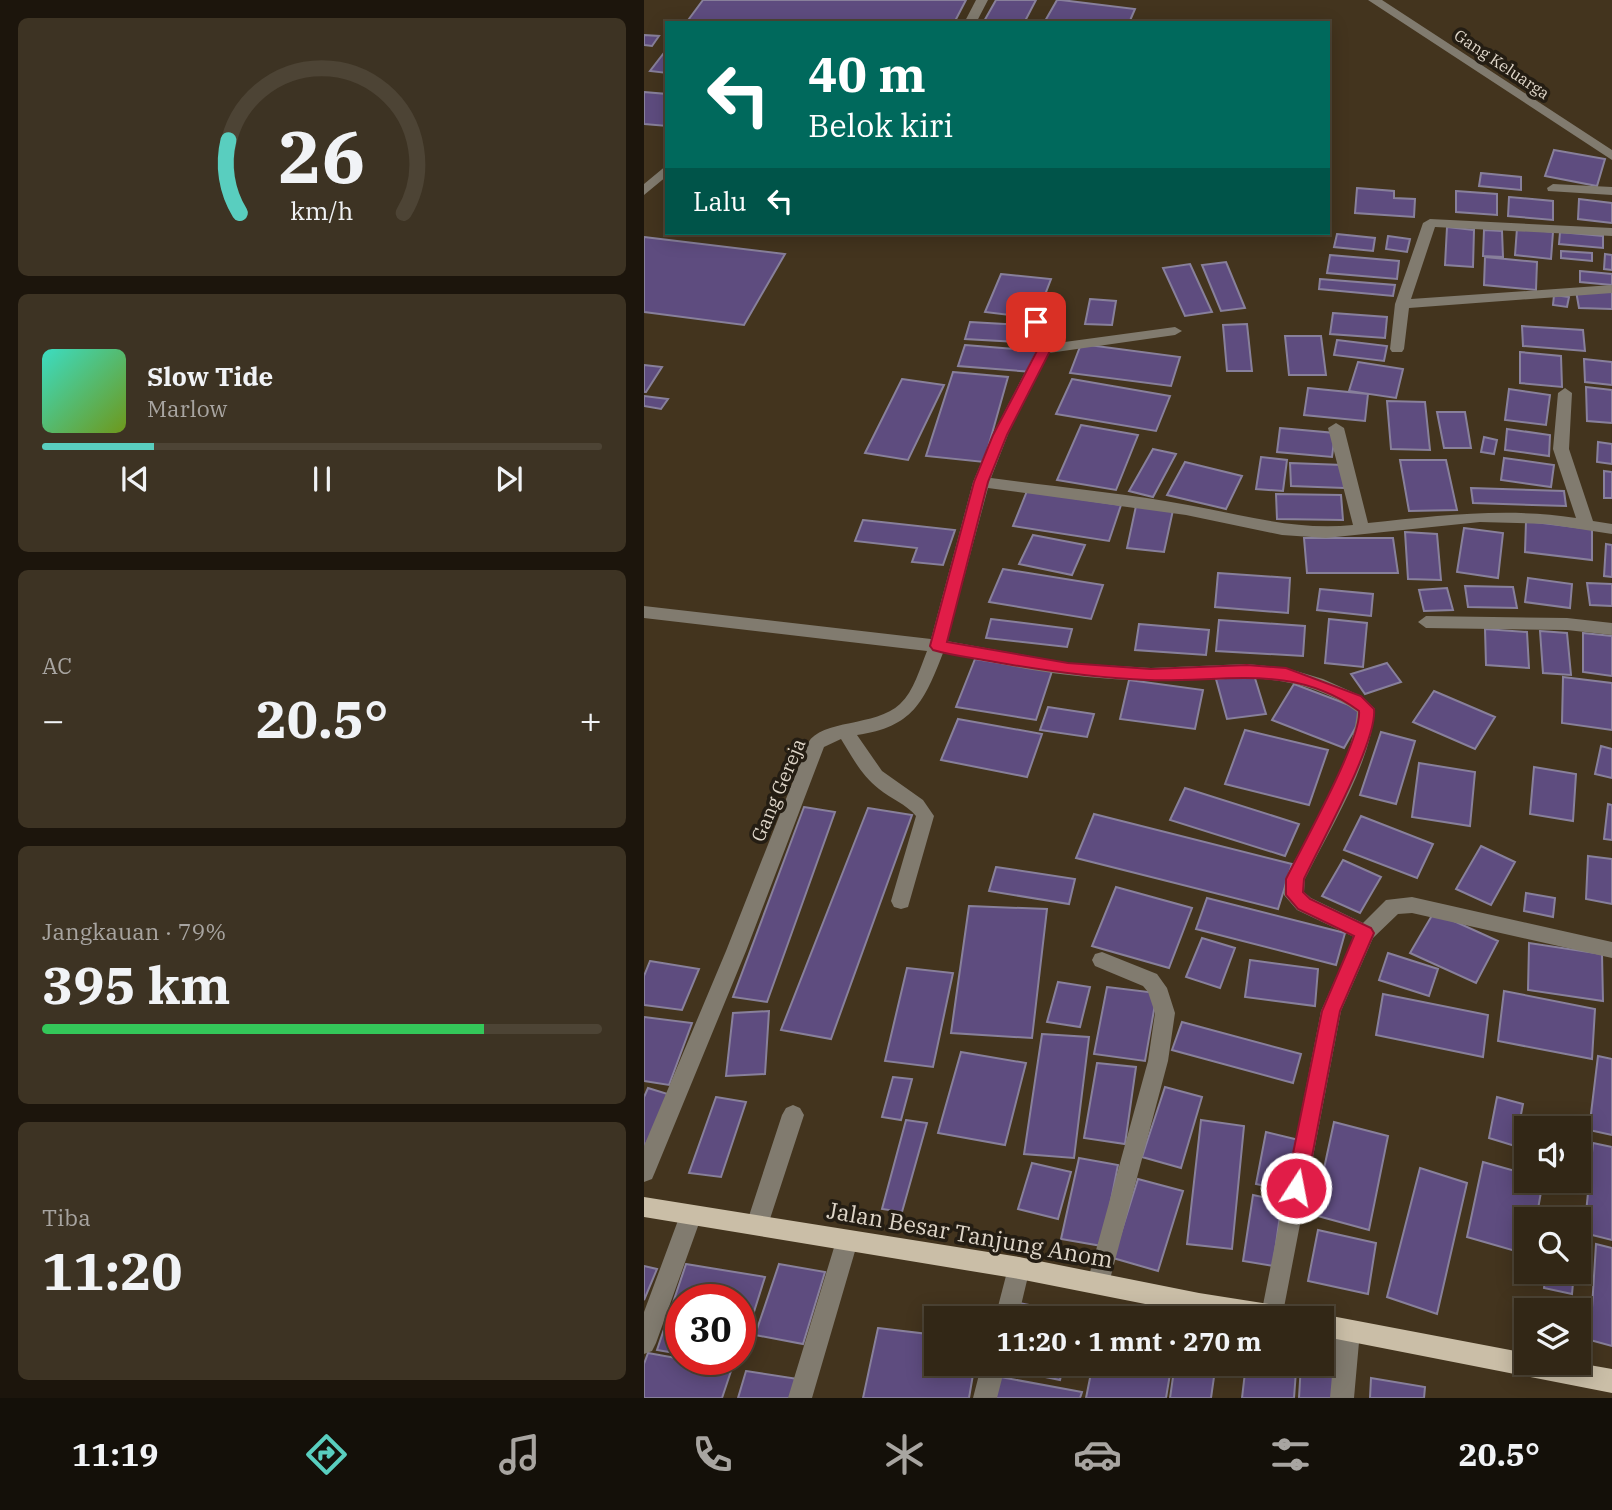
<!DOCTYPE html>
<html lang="id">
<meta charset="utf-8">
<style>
:root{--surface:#322716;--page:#3d3323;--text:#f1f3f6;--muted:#a8a5a1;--line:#4d4435;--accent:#59cebf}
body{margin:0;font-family:"IBM Plex Serif",serif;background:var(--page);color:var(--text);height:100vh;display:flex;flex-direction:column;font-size:26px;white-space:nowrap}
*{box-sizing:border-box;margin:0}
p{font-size:23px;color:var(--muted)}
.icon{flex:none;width:38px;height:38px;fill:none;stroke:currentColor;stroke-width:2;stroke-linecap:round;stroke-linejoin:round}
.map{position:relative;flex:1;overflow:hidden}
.details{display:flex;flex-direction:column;gap:18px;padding:18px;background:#1c150c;width:644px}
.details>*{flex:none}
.hud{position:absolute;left:21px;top:21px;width:665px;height:214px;border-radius:0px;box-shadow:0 4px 18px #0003,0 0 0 2px var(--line);background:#00695c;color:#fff;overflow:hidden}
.tools{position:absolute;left:870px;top:1116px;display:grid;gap:14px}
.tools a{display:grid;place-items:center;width:77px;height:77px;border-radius:0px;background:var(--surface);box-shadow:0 4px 18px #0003,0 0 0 2px var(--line);font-size:35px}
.speed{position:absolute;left:21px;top:1284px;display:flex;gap:14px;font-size:35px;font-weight:700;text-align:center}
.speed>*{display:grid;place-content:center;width:91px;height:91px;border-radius:50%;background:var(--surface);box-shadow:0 4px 18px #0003,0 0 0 2px var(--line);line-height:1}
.speed .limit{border:10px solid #d22;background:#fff;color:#111}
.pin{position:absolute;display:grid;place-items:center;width:60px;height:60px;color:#fff;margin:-30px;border-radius:14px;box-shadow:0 4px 10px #0006}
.me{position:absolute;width:77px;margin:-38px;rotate:11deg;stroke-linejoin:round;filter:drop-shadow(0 0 5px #0008)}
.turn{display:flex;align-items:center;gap:24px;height:147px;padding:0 28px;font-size:32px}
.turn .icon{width:91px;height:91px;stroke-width:2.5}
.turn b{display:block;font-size:49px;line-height:60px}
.then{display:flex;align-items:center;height:66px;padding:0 28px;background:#0003;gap:14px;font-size:26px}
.big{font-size:52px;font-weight:700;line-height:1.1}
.details .tile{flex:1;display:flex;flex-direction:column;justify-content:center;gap:10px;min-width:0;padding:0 24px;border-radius:10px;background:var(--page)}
.details .dial{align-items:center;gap:0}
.dial svg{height:182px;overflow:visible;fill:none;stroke:var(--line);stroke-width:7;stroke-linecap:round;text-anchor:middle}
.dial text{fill:var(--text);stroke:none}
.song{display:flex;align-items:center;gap:21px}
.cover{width:84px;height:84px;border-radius:10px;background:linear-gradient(135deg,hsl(170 70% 55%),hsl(80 70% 35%))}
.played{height:7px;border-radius:4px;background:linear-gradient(90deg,var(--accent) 20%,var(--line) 20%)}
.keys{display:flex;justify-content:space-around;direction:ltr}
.heat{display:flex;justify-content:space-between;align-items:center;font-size:38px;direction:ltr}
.charge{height:10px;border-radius:5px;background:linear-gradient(90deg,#34c759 79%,var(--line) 0)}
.trip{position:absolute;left:280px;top:1306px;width:410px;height:70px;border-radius:0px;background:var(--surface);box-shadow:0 4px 18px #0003,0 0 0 2px var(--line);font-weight:700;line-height:70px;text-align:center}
.dock{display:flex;height:112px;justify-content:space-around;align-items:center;background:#141009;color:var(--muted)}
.dock .icon{width:49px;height:49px}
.dock .selected{color:var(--accent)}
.dock b{font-size:32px;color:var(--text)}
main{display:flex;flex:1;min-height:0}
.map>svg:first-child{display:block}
.building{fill:#5e4c7f;stroke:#88809b;stroke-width:2}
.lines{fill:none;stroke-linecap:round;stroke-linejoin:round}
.minor{fill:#817b6f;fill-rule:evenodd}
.major{fill:#cabea7;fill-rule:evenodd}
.route{fill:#e11d48;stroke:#92132f;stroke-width:2}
.labels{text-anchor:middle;stroke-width:7;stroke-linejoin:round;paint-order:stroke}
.far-street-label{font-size:16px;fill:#dfd6c9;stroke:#241d13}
.street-label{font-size:19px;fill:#dfd6c9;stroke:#241d13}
.near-street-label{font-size:23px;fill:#dfd6c9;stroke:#241d13}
</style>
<main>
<section class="details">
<div class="tile dial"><svg viewBox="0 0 100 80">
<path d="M14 69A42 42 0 1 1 86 69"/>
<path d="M14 69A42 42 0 0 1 9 37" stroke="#59cebf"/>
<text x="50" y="56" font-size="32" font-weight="700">26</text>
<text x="50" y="72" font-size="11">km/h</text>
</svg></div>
<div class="tile">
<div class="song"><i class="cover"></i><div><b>Slow Tide</b><p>Marlow</p></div></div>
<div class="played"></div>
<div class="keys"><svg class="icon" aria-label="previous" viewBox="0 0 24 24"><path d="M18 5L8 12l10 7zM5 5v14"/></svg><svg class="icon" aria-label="pause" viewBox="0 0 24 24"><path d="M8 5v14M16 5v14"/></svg><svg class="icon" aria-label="next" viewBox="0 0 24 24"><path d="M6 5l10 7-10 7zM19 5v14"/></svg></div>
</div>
<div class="tile"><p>AC</p>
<div class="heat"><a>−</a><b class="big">20.5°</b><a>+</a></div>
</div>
<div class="tile"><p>Jangkauan · 79%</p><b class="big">395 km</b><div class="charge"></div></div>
<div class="tile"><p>Tiba</p><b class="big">11:20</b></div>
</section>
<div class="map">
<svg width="968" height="1398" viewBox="0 0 968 1398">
<rect width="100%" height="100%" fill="#43341e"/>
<path class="building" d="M 59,0 L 322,0 L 310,23 L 42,23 Z
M 352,0 L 392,0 L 380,23 L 339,23 Z
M 413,0 L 417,0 L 491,9 L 485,23 L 401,21 Z
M 0,35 L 15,36 L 8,46 L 0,45 Z
M 23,49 L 23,73 L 6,71 Z
M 0,92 L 23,94 L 23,126 L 0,124 Z
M 910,150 L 961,159 L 953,186 L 901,176 Z
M 837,173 L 877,177 L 877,190 L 835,186 Z
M 713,188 L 750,191 L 750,198 L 771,199 L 770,217 L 711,213 Z
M 812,191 L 853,194 L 853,215 L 812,212 Z
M 865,197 L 909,201 L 909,220 L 864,216 Z
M 935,199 L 968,203 L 968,223 L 934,219 Z
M 803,227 L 830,230 L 829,267 L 801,265 Z
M 873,228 L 909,232 L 907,259 L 871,255 Z
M 840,230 L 858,231 L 859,257 L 839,256 Z
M 916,232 L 959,236 L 959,248 L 915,244 Z
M 693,234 L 731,238 L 729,251 L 690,247 Z
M 744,236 L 766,239 L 763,252 L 742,249 Z
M 0,237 L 141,254 L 100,325 L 0,312 Z
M 917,251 L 948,253 L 948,261 L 917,258 Z
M 961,254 L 968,255 L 968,270 L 960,269 Z
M 686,255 L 755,261 L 753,279 L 683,273 Z
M 841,257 L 893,262 L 892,290 L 840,285 Z
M 582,262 L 601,308 L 577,311 L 558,265 Z
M 546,264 L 568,312 L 541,316 L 519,268 Z
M 936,271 L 968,274 L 968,285 L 936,282 Z
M 357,274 L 407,279 L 392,318 L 341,312 Z
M 676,279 L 751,285 L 749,296 L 675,289 Z
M 932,291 L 968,292 L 968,309 L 935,308 Z
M 910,295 L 925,297 L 923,307 L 909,305 Z
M 446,299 L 472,301 L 468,325 L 441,324 Z
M 689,313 L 743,317 L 741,338 L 686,334 Z
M 326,322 L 393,326 L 389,343 L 321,339 Z
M 603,324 L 608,371 L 583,371 L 579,325 Z
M 878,326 L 939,330 L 941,351 L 879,346 Z
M 641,336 L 677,336 L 682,375 L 645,375 Z
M 693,340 L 743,346 L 740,361 L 690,355 Z
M 437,344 L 536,357 L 527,386 L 426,373 Z
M 321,345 L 394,351 L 389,372 L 314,366 Z
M 876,352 L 917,356 L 918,387 L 876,383 Z
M 940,359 L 968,362 L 968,385 L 941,382 Z
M 714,362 L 759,369 L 752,398 L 705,391 Z
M 0,365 L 18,367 L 2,392 L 0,392 Z
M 309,372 L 364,377 L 340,462 L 282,456 Z
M 258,379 L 300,385 L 264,460 L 221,453 Z
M 428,379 L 526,396 L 512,431 L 412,414 Z
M 942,387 L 968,390 L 968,423 L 943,421 Z
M 664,388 L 724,394 L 721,421 L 660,415 Z
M 865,389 L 906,395 L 902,425 L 861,420 Z
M 0,396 L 24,399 L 17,409 L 0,406 Z
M 743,401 L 781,402 L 786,450 L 747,449 Z
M 793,412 L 821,412 L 827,448 L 800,448 Z
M 437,425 L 494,435 L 472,490 L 413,480 Z
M 636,428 L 691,433 L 688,457 L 633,452 Z
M 863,429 L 906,435 L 905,456 L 861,450 Z
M 840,437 L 853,440 L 850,454 L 837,452 Z
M 954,442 L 968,444 L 968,464 L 953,462 Z
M 509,449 L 532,454 L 509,497 L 485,491 Z
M 617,457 L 643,460 L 639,491 L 612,489 Z
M 860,458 L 910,465 L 907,487 L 857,480 Z
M 756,460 L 802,460 L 813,510 L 765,511 Z
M 541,462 L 598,476 L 582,509 L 523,495 Z
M 646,463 L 699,465 L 700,488 L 647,486 Z
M 960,471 L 968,472 L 968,498 L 960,498 Z
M 827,488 L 920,491 L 922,506 L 829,503 Z
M 383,491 L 477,505 L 465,541 L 369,526 Z
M 632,494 L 697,495 L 699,520 L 633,519 Z
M 492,506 L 529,510 L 520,552 L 483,548 Z
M 219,520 L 311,530 L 299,565 L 268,562 L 273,548 L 211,541 Z
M 882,521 L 948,529 L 948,560 L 881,552 Z
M 820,528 L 859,533 L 854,578 L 813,572 Z
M 761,532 L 793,534 L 797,580 L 764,579 Z
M 389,535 L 441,545 L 428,575 L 375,564 Z
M 660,538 L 749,538 L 754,573 L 663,573 Z
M 962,544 L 968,545 L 968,577 L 960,576 Z
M 359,569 L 459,585 L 447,619 L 345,602 Z
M 574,573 L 646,578 L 644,613 L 571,607 Z
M 884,578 L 928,584 L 926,608 L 881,602 Z
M 943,583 L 968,584 L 968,606 L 946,605 Z
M 821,586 L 869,587 L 873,608 L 824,607 Z
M 803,588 L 809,610 L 780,611 L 775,590 Z
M 676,589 L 729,594 L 727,616 L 673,610 Z
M 347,619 L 428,629 L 423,647 L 342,638 Z
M 685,619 L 723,623 L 719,667 L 681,663 Z
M 575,620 L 661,626 L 659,656 L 572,651 Z
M 495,624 L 565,630 L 562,655 L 491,650 Z
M 841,629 L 883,632 L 885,668 L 842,665 Z
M 896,631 L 923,633 L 927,675 L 899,673 Z
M 939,633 L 968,636 L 968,676 L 939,672 Z
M 331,659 L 408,671 L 392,720 L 312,707 Z
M 743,663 L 757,682 L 721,694 L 707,674 Z
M 610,675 L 622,714 L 583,719 L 572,679 Z
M 919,677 L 968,683 L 968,730 L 918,723 Z
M 485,680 L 559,690 L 551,729 L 476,719 Z
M 650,684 L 721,711 L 700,748 L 628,720 Z
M 790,691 L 851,717 L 831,749 L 769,722 Z
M 404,707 L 450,714 L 443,737 L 396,730 Z
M 314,719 L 398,734 L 383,777 L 297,760 Z
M 601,730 L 684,750 L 665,805 L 581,784 Z
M 737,732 L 771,741 L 752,804 L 716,795 Z
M 957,746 L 968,749 L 968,778 L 951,774 Z
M 775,763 L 831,772 L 826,826 L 768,817 Z
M 890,767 L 932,774 L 929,821 L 886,814 Z
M 541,788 L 655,824 L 641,856 L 526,820 Z
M 964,804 L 968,805 L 968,840 L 960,839 Z
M 160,807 L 191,812 L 123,1002 L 89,997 Z
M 224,808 L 268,815 L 187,1039 L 137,1030 Z
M 450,814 L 648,864 L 634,909 L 432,858 Z
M 717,816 L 789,844 L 773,878 L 700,850 Z
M 837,846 L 871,862 L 847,905 L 812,889 Z
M 944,856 L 968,859 L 968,904 L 942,899 Z
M 699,860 L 737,877 L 716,913 L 678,896 Z
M 352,867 L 431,879 L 425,904 L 345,891 Z
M 472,887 L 548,908 L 525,968 L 448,946 Z
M 882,893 L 911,898 L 909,917 L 880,911 Z
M 563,898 L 701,933 L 692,965 L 552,929 Z
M 325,906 L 403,909 L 388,1038 L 307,1033 Z
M 790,912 L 854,941 L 832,983 L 766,953 Z
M 558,938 L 591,948 L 576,988 L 542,977 Z
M 885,943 L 958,954 L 959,1001 L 884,990 Z
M 744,953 L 794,969 L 785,996 L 735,980 Z
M 606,960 L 674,969 L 671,1006 L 601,997 Z
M 6,961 L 55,969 L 38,1010 L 0,1005 L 0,976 Z
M 263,968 L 309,973 L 289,1067 L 241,1061 Z
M 414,982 L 446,987 L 436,1027 L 403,1022 Z
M 463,987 L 513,993 L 501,1061 L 450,1054 Z
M 860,991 L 951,1009 L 948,1059 L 854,1041 Z
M 739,994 L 844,1015 L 839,1057 L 732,1035 Z
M 125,1011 L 121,1074 L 82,1076 L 89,1013 Z
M 0,1017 L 48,1023 L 25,1085 L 0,1081 Z
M 538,1022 L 657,1054 L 649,1083 L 528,1050 Z
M 398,1034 L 445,1037 L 430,1158 L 380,1154 Z
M 317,1052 L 382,1063 L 361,1145 L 294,1133 Z
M 954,1056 L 968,1059 L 968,1135 L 945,1130 Z
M 453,1063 L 492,1067 L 481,1144 L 440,1138 Z
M 249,1077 L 268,1079 L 257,1120 L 238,1117 Z
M 521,1087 L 558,1097 L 537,1168 L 498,1157 Z
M 4,1088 L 27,1095 L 0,1148 L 0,1097 Z
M 72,1097 L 102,1102 L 77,1177 L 45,1173 Z
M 853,1097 L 879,1104 L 871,1146 L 845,1138 Z
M 892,1117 L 926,1126 L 925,1129 L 890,1129 Z
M 262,1120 L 283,1123 L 258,1212 L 238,1209 Z
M 557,1120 L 600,1126 L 588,1249 L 543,1244 Z
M 690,1122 L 744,1136 L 725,1230 L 670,1215 Z
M 622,1132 L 655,1140 L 645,1191 L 612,1184 Z
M 949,1143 L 968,1147 L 968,1240 L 940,1233 Z
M 435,1158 L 474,1165 L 458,1246 L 417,1239 Z
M 839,1162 L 882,1174 L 882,1181 L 899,1181 L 892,1220 L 882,1220 L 882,1254 L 823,1237 Z
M 388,1163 L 427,1172 L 414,1219 L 374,1209 Z
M 776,1168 L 823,1183 L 793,1314 L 743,1297 Z
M 494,1179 L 539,1191 L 514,1271 L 469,1258 Z
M 609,1195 L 638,1201 L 629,1266 L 599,1261 Z
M 674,1230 L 732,1243 L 724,1294 L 664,1281 Z
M 952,1244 L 968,1248 L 968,1346 L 946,1340 Z
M 42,1264 L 121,1277 L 96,1356 L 96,1300 L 37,1300 L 37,1354 L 13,1350 Z
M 135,1264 L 181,1272 L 159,1344 L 111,1335 Z
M 0,1266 L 13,1269 L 0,1300 Z
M 902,1272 L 930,1272 L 928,1294 L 900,1288 Z
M 909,1300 L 928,1311 L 904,1311 Z
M 375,1303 L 431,1314 L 430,1318 L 371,1318 Z
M 234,1328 L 292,1335 L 292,1363 L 331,1363 L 325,1398 L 219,1398 Z
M 4,1353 L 88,1368 L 78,1398 L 0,1398 L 0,1364 Z
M 360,1363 L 420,1363 L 416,1380 L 358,1368 Z
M 449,1363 L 467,1363 L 526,1374 L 522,1398 L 442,1398 Z
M 531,1363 L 572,1363 L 567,1398 L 526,1398 Z
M 602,1364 L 652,1371 L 650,1398 L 598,1398 Z
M 657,1364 L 694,1369 L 692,1398 L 655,1398 Z
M 102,1371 L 154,1379 L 149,1398 L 94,1398 Z
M 351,1376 L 438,1392 L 436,1398 L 346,1398 Z
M 727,1378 L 781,1387 L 780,1398 L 726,1398 Z"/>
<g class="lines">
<path class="minor" d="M 332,0 L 344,0 L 332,23 L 320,23 Z
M 724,0 L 738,0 L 968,150 L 968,160 Z
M 23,165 L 23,176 L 0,195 L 0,184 Z
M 909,184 L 968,187 L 968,195 L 904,191 L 903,188 Z
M 786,219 L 968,228 L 968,236 L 791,227 L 767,299 L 968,285 L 968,293 L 765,308 L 760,349 L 758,352 L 748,352 L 746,349 L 751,304 L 779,223 Z
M 392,318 L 399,322 L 406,344 L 531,327 L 538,331 L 531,335 L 405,353 L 365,432 L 347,478 C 412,487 479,493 544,505 C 600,515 652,531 709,525 L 684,428 L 692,423 L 700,428 L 724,523 C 794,516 862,507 932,518 L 909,449 L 914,393 L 921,388 L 928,393 L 925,449 L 949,521 L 968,524 L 968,534 L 903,524 L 836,522 L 682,538 L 638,535 L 542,515 L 344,488 L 303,641 L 424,663 L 507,668 L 603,664 L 642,668 L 679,679 L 717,696 L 731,709 C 726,766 686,828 661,879 L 660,892 L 667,898 L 719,923 L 742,900 L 768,897 L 968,942 L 968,958 L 768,913 L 754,914 L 729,938 L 697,1011 L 638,1318 L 618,1318 L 617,1315 L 677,1011 L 710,937 L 653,910 L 640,895 L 641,879 C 666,830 708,767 713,712 C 653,668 580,678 511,680 C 483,681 453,678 425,675 C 383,671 341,660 299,653 C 280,702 269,727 213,735 L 238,771 L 279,800 L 290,816 L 264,907 L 257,909 L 250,907 L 247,901 L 272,816 C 262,804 247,799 235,789 C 218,776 208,757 197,739 L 180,747 L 102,951 L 11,1172 L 8,1179 L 0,1182 L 0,1146 L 82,951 L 164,743 C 177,719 232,727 256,704 C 270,691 276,668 283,651 L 0,618 L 0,606 L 287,639 L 329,482 L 350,432 L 393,349 L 385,322 Z
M 782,616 L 923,618 L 968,623 L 968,635 L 923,630 L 782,628 L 774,622 Z
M 458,952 L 513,974 L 523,988 L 531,1013 L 524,1061 L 465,1283 L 462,1291 L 454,1294 L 446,1291 L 443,1283 L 504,1061 L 511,1013 L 504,992 L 499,986 L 451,966 L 448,960 L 451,954 Z
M 149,1105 L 156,1108 L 160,1115 L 124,1225 L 121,1232 L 113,1235 L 105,1232 L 102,1225 L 138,1115 L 142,1108 Z
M 47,1205 L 55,1208 L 58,1215 L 12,1343 L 8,1351 L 0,1354 L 0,1312 L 36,1215 L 39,1208 Z
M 203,1230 L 211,1234 L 214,1241 L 168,1398 L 144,1398 L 192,1241 L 195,1234 Z
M 375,1257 L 383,1260 L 386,1268 L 374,1318 L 351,1318 L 364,1268 L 367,1260 Z
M 704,1320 L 712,1323 L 716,1331 L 710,1398 L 686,1398 L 692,1331 L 696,1323 Z
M 338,1363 L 362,1363 L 353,1398 L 329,1398 Z"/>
<path class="major" d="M 0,1197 L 375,1257 L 555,1293 L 643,1307 L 651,1310 L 654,1318 L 572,1318 L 375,1279 L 0,1217 Z
M 677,1314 L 882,1353 L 882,1363 L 934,1363 L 968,1369 L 968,1393 L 677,1336 L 677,1318 L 669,1318 Z"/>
</g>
<path class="route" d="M 392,318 L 398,322 L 407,349 L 363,435 L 344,482 L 303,642 L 424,663 L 507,669 L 603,665 L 642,668 L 717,696 L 730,709 C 734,740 676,845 660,879 L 659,892 L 666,899 L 727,928 L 730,933 L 696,1011 L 662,1188 L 659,1195 L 652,1197 L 645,1195 L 642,1188 L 678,1011 L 710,936 L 654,909 L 642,895 L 642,879 C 657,848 718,739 715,711 C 648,662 579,683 504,680 C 452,678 402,671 351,662 C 330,658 309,656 289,650 L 286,646 L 330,482 L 349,435 L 394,349 L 386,322 Z"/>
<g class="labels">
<g class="far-street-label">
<text transform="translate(858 64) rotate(34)" y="6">Gang Keluarga</text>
</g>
<g class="street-label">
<text transform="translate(134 790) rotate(-67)" y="7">Gang Gereja</text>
</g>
<g class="near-street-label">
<text transform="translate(326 1235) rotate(10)" y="8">Jalan Besar Tanjung Anom</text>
</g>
</g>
</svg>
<div class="tools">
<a><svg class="icon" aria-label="sound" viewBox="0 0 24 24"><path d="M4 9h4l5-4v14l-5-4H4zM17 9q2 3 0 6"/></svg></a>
<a><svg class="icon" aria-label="search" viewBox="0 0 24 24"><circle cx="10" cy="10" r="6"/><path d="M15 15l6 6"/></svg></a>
<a><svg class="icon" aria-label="layers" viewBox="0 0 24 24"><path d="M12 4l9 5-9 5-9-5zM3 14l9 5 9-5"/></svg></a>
</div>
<div class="speed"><div class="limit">30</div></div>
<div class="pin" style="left:392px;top:322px;background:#d93025"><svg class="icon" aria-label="arrive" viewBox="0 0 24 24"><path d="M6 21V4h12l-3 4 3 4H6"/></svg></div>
<svg class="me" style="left:652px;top:1188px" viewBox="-20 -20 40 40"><circle r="17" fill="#e11d48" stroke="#fff" stroke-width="3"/><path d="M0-11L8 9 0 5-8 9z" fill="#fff"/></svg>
<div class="trip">11:20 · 1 mnt · 270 m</div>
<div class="hud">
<div class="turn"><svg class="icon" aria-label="left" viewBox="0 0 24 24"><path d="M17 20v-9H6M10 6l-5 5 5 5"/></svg><div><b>40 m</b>Belok kiri</div></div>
<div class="then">Lalu<svg class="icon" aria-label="left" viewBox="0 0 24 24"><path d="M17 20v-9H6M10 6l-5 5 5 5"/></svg></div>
</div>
</div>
</main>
<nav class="dock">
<b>11:19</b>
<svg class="icon selected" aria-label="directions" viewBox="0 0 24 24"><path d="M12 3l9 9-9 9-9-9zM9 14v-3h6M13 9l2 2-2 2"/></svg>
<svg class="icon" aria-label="music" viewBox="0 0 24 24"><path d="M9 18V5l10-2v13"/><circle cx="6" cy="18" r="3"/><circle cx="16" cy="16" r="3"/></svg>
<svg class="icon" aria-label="phone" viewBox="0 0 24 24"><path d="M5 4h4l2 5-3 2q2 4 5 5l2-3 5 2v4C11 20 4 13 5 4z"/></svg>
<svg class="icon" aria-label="climate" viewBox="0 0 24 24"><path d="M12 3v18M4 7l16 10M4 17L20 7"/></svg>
<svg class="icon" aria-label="car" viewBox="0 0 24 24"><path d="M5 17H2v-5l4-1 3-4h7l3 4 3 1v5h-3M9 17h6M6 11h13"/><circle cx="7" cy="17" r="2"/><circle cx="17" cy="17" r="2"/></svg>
<svg class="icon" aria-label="filters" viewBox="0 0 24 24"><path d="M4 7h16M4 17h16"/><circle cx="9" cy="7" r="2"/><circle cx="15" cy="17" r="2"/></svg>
<b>20.5°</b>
</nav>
